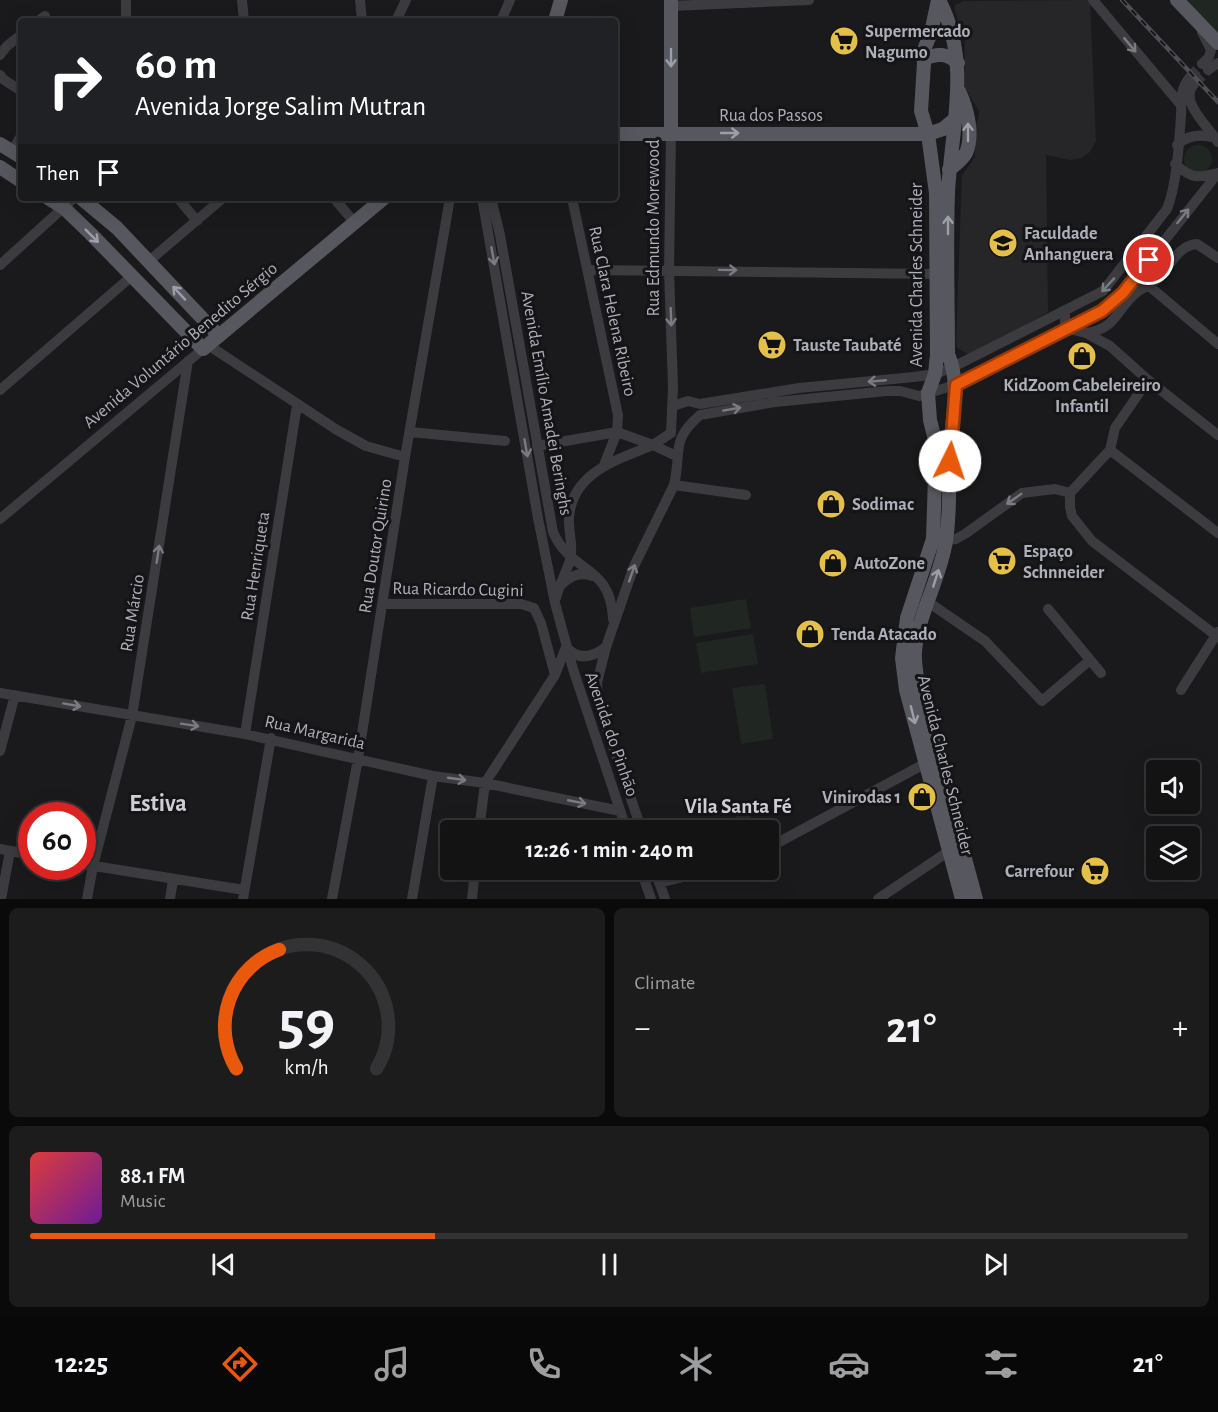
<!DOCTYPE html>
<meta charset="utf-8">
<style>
:root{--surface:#141314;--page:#1d1c1d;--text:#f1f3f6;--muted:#9d9ea0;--line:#333234;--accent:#ea580c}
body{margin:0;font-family:"Alegreya Sans",sans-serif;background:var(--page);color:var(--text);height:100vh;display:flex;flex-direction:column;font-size:22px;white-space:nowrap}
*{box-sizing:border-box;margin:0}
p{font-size:20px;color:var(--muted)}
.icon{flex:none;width:33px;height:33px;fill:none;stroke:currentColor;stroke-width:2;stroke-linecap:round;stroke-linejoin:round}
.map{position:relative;height:899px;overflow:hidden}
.details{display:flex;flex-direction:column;gap:9px;padding:9px;background:#0b0a0b;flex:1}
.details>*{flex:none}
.guide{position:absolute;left:18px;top:18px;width:600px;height:183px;border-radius:6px;box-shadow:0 6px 24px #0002,0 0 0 2px var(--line);background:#202124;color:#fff;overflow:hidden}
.tools{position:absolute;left:1146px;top:760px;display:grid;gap:12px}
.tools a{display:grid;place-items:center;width:54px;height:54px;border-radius:6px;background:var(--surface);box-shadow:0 6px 24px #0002,0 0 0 2px var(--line);font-size:30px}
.speed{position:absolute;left:18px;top:802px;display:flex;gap:12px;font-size:30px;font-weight:700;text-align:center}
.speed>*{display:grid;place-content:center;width:78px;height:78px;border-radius:50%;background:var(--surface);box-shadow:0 6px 24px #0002,0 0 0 2px var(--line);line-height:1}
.speed .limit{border:9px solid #d22;background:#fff;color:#111}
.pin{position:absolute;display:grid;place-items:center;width:51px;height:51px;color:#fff;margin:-26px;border:3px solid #fff;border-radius:50%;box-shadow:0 2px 6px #0007}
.me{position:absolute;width:66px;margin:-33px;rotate:4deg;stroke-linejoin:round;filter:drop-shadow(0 0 4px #0008)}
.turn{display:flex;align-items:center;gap:21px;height:126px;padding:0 18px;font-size:27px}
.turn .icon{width:78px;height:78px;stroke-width:2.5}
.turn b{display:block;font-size:42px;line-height:51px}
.then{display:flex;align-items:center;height:57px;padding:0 18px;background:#0003;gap:12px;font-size:22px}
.big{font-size:45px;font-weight:700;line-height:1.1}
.details .card{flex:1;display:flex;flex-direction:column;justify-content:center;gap:9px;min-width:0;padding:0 21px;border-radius:9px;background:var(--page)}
.details .dial{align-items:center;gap:0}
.dial svg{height:156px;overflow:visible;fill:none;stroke:var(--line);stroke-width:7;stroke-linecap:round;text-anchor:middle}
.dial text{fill:var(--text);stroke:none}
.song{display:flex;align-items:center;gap:18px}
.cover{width:72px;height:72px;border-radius:9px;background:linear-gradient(135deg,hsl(0 70% 55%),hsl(280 70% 35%))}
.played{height:6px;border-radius:3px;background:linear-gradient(90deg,var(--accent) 35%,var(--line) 35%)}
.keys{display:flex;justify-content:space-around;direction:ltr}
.heat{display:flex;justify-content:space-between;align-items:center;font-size:33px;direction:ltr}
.details .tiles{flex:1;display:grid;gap:9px;grid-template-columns:1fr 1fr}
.card:last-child{grid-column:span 2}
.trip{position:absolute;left:440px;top:820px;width:339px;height:60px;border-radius:6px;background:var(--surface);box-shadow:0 6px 24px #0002,0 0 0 2px var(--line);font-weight:700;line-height:60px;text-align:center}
.tab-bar{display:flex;height:96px;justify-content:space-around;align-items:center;background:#080808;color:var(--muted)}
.tab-bar .icon{width:42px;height:42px}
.tab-bar .on{color:var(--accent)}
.tab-bar b{font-size:27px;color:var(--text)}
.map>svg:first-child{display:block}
.built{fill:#262628}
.green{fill:#202621}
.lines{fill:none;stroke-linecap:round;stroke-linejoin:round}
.minor-tunnel{stroke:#37373b;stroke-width:10;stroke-dasharray:10 5;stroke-linecap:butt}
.minor{stroke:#3b3b40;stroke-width:10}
.major{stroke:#57585f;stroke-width:14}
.rail-casing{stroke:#4e4f55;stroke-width:4.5}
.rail{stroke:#151416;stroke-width:2;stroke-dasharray:7;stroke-linecap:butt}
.oneway{stroke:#7a7b83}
.oneway2{stroke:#9c9ea8}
.route-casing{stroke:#983908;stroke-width:15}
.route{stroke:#ea580c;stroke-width:10}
.labels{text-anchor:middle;stroke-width:6;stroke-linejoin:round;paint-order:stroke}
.poi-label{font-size:18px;font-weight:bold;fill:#adb0ba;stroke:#151416;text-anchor:start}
.street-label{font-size:18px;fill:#adb0ba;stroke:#151416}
.quarter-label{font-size:21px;font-weight:bold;fill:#cecfd6;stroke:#151416}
.district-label{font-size:24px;font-weight:bold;fill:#cecfd6;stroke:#151416}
</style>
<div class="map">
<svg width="1218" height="899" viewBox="0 0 1218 899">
<rect width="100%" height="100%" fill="#1a191b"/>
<path class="built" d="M 1090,0 L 1096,141 L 1090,152 L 1081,158 L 1071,160 L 1046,155 L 1048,312 L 979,352 L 968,354 L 957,348 L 956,341 L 962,175 L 975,157 L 973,136 L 979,115 L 979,111 L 964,86 L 965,41 L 955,11 L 955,5 L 964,1 Z
M 749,811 L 756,831 L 732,831 L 729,820 Z"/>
<path class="green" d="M 1184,0 L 1218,0 L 1218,35 Z
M1184 159a14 14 0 1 1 28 0a14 14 0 1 1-28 0Z
M 746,599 L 751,628 L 694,637 L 690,608 Z
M 753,634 L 758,664 L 701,673 L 696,643 Z
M 765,684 L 773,739 L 741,744 L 732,688 Z"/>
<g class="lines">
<path class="minor-tunnel" d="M 1190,77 L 1202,64
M 1195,83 L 1208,70"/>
<path class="minor" d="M 126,0 L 126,21
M 242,0 L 244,21
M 360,0 L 362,21
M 1093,0 L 1181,105
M 671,6 L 809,0
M 38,21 L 45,16
M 396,21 L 406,0
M 501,21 L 510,0
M 1202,32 L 1211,50 L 1209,57 L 1202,64
M 0,55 L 7,46 L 21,35
M 1208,70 L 1218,63
M 0,75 L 3,79 L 21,91
M 1195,83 C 1177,100 1208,126 1218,142
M 1177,145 C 1188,134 1202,134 1216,138
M 12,151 L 21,136
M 1175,164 C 1192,179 1197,178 1218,173
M 178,198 L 197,221
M 334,198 L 354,222
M 482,198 L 538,518 L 555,603 L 573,669 L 627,831
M 491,198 L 500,235 L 553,532 C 571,574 611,564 613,619
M 572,198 L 618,415 L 617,432 L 604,465
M 149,261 L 223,198
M 0,265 L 74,198
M 588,270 L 937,274
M 1140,271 L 1149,286 L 1218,344
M 1065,312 L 1065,323 L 1069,329 L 1086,333 L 1110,346 L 1148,380 L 1218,435
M 1086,333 C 1117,329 1115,310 1136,293 C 1144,286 1153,285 1160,277 C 1171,264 1179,245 1197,244 L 1218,258
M 208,345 L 337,430 L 366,446 L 405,457
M 0,390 L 132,276
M 673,406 L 688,401 L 700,404 L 799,388 L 914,377 L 935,374 L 953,367 L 1103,291 L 1167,209 C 1177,184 1179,143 1181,116 C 1182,101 1179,90 1190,77
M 410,432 L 505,441
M 537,446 L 617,432 L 653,445 L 671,433 L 673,387 L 669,270 L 671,133
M 1110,450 L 1218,533
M 674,485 L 746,495
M 1070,493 L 1070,507 L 1072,516 L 1092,541 L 1218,637
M 1070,493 L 1110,450 L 1115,428 L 1148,380
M 0,519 L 203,349
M 946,540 L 956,539 L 965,534 L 1022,493 L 1055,489 L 1070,493
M 561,585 C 570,576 580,571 592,576
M 556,598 C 559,585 566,573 570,560 C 574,547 568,531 569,518 C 572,472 617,460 653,445 L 674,455 L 678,454
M 928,602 L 985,641 L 1042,701 L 1090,660
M 383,604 L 521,604 L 534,608 L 541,623 L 555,675
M 1048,609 L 1101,673
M 567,648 C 579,661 593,657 606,647
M 1181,690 L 1218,632
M 0,693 L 245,734 L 433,776 L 485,783 L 620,811
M 245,734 L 297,405
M 0,751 L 15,695
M 479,831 L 485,783 L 555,675 L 566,647
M 642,831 L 598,702 L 597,683 L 606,647 L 634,566 L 674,485 C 682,451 670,441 700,415 L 775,402 L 887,391 L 900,391 L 919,396 L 955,385 L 1035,344 L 1081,323 L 1102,311 L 1123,293 L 1218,173
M 768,848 L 926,763
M 0,849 L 32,855
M 82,864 L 244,890
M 641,870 L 651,899
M 655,870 L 665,899
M 659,883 L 711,870
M 1,899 L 10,851
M 87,899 L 93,866 L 132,716 L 188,361
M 170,899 L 173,880
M 243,899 L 271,738
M 332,899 L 358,759 L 405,457 L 450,198
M 412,899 L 433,776
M 472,899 L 475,870
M 878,899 L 949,851"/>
<path class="major" d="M 671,0 L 671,133
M 938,0 L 931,33 L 925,47 L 921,111 L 928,134 L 936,193 L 937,355 L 935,374 L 928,393 L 930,420 L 936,444 L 933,539 L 907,618 L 902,658 L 906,690 L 962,899
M 939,0 C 972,62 951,128 948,193 C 946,247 948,301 948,354 C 960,382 953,411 951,440 C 948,473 951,508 946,541 C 940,579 918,614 915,652 C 914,667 918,682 921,697 L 976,899
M 1177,0 L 1218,43
M 555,21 L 561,0
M 923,59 C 937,53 947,53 958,63
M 615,134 L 928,134 L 943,129 L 955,119
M 0,144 L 21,157
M 0,167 L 21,181
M 949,170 C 955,165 962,160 966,153 C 974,134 967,108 959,91
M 48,198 L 64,208 L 91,234 L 203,349 L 384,198
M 81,198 L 117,228 L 219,336"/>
<g class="rail-casing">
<path id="rail" d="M 1122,0 L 1218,102"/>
</g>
<use href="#rail" class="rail"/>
</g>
<defs><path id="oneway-shaft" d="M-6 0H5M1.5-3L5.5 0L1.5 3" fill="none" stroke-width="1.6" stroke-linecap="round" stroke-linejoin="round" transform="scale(1.5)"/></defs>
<g class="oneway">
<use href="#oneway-shaft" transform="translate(1130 45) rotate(50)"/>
<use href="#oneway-shaft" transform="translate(1183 216) rotate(-51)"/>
<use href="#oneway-shaft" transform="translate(493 256) rotate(80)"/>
<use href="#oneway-shaft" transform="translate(728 270) rotate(1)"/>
<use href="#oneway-shaft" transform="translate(1108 285) rotate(133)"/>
<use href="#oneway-shaft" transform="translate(671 317) rotate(88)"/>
<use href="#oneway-shaft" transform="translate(877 381) rotate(175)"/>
<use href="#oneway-shaft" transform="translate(732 409) rotate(-10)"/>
<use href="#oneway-shaft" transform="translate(526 448) rotate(80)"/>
<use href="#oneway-shaft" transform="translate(1014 499) rotate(145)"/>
<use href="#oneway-shaft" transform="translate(158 554) rotate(-81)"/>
<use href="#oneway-shaft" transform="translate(632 573) rotate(-71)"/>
<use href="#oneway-shaft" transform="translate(72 705) rotate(10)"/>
<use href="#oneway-shaft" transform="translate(190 725) rotate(9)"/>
<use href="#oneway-shaft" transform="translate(457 779) rotate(8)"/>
<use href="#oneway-shaft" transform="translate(577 802) rotate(11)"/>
</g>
<g class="oneway2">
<use href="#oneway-shaft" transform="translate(671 58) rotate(90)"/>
<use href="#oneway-shaft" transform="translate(968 132) rotate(-90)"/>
<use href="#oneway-shaft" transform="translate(730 133)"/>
<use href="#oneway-shaft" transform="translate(948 225) rotate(-90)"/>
<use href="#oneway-shaft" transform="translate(92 236) rotate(45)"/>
<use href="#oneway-shaft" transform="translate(179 293) rotate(-133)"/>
<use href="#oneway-shaft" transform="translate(936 578) rotate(-72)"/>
<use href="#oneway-shaft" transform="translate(913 715) rotate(76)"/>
</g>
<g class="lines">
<g class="route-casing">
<path id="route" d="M 950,461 L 956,385 L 1102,311 L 1123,293 L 1149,260"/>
</g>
<use href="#route" class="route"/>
</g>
<defs>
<g id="supermarket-disc" transform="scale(1.5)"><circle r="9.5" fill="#e4c049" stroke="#151416"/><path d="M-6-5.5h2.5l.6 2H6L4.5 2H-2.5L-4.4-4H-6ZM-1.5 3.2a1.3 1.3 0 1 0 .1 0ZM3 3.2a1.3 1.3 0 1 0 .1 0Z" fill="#111"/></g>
<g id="university-disc" transform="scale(1.5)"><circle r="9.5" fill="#e4c049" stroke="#151416"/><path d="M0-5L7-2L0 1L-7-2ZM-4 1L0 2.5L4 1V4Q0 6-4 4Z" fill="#111"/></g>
<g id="shop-disc" transform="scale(1.5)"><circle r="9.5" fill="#e4c049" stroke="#151416"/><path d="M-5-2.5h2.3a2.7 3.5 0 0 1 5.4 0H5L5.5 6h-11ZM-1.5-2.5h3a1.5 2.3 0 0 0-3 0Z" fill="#111"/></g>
</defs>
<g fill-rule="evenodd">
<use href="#supermarket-disc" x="844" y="41"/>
<use href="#university-disc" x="1003" y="243"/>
<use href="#supermarket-disc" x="772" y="345"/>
<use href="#shop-disc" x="1082" y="356"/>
<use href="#shop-disc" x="831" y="504"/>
<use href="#supermarket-disc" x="1002" y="561"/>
<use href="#shop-disc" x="833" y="563"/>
<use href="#shop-disc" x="810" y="634"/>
<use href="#shop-disc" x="922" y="797"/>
<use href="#supermarket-disc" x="1095" y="871"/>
</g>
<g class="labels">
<g class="poi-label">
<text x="865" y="37">Supermercado<tspan x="865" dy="21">Nagumo</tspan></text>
<text x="1024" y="239">Faculdade<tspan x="1024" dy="21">Anhanguera</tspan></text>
<text x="793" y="351">Tauste Taubaté</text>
<text x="1082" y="391" text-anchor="middle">KidZoom Cabeleireiro<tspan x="1082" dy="21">Infantil</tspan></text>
<text x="852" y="510">Sodimac</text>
<text x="1023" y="557">Espaço<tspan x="1023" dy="21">Schnneider</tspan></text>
<text x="854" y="569">AutoZone</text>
<text x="831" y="640">Tenda Atacado</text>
<text x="901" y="803" text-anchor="end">Vinirodas 1</text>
<text x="1074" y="877" text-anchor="end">Carrefour</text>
</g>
<g class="street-label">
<text x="771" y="121">Rua dos Passos</text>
<text transform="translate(653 228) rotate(-90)" y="6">Rua Edmundo Morewood</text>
<text transform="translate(916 275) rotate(-90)" y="6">Avenida Charles Schneider</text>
<text transform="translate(613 311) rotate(78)" y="6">Rua Clara Helena Ribeiro</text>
<text transform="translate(180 345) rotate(-40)" y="6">Avenida Voluntário Benedito Sérgio</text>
<text transform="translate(547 403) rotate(80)" y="6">Avenida Emílio Amadei Beringhs</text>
<text transform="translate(375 546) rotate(-81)" y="6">Rua Doutor Quirino</text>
<text transform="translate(255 566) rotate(-81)" y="6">Rua Henriqueta</text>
<text transform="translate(458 589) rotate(1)" y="6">Rua Ricardo Cugini</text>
<text transform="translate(132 613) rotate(-81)" y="6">Rua Márcio</text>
<text transform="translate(315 732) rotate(13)" y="6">Rua Margarida</text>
<text transform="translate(612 734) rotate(71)" y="6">Avenida do Pinhão</text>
<text transform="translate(946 765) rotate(76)" y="6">Avenida Charles Schneider</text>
</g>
<g class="quarter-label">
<text x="738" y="813">Vila Santa Fé</text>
</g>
<g class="district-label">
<text x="158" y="811">Estiva</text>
</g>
</g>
</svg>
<div class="tools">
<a><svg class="icon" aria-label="sound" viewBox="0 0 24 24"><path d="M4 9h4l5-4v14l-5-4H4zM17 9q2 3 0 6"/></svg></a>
<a><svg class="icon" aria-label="layers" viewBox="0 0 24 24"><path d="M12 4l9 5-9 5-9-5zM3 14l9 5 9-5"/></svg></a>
</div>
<div class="speed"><div class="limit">60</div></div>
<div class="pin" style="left:1149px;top:260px;background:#d93025"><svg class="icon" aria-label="arrive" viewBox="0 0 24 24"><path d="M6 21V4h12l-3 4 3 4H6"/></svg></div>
<svg class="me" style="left:950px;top:461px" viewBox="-20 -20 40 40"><circle r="19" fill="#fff"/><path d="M0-13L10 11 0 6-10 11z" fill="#ea580c"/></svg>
<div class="trip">12:26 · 1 min · 240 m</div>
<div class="guide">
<div class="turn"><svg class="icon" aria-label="right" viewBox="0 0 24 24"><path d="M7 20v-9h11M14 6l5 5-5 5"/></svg><div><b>60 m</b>Avenida Jorge Salim Mutran</div></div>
<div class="then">Then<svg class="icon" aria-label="arrive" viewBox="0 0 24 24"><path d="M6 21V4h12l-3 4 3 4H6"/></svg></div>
</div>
</div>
<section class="details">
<div class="tiles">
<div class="card dial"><svg viewBox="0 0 100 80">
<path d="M14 69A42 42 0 1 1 86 69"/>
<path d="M14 69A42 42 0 0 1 36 8" stroke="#ea580c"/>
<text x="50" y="56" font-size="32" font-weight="700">59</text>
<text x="50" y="72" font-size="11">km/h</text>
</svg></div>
<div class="card"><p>Climate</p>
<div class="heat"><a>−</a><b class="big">21°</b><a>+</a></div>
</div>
<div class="card">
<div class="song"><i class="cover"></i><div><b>88.1 FM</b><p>Music</p></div></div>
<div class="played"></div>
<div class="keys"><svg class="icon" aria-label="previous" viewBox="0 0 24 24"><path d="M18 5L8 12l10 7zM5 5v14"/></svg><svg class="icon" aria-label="pause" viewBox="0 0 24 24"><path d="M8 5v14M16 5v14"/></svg><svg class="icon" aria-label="next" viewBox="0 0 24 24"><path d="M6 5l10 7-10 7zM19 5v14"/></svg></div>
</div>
</div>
</section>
<nav class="tab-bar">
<b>12:25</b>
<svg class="icon on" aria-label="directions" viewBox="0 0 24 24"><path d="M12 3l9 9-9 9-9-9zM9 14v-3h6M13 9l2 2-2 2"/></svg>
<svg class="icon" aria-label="music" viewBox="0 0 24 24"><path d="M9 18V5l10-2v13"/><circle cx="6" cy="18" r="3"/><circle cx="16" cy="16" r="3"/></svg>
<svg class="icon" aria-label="phone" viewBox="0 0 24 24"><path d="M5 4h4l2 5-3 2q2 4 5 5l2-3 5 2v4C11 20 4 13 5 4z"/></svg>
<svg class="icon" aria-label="climate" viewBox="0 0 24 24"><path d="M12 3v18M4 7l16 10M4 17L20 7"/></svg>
<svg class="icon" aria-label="car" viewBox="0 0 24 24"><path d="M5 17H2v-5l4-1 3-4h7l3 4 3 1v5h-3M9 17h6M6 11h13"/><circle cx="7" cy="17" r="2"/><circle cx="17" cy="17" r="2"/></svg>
<svg class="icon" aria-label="filters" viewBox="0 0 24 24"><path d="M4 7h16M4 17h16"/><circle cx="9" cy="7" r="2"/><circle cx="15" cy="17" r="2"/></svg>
<b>21°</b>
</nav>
